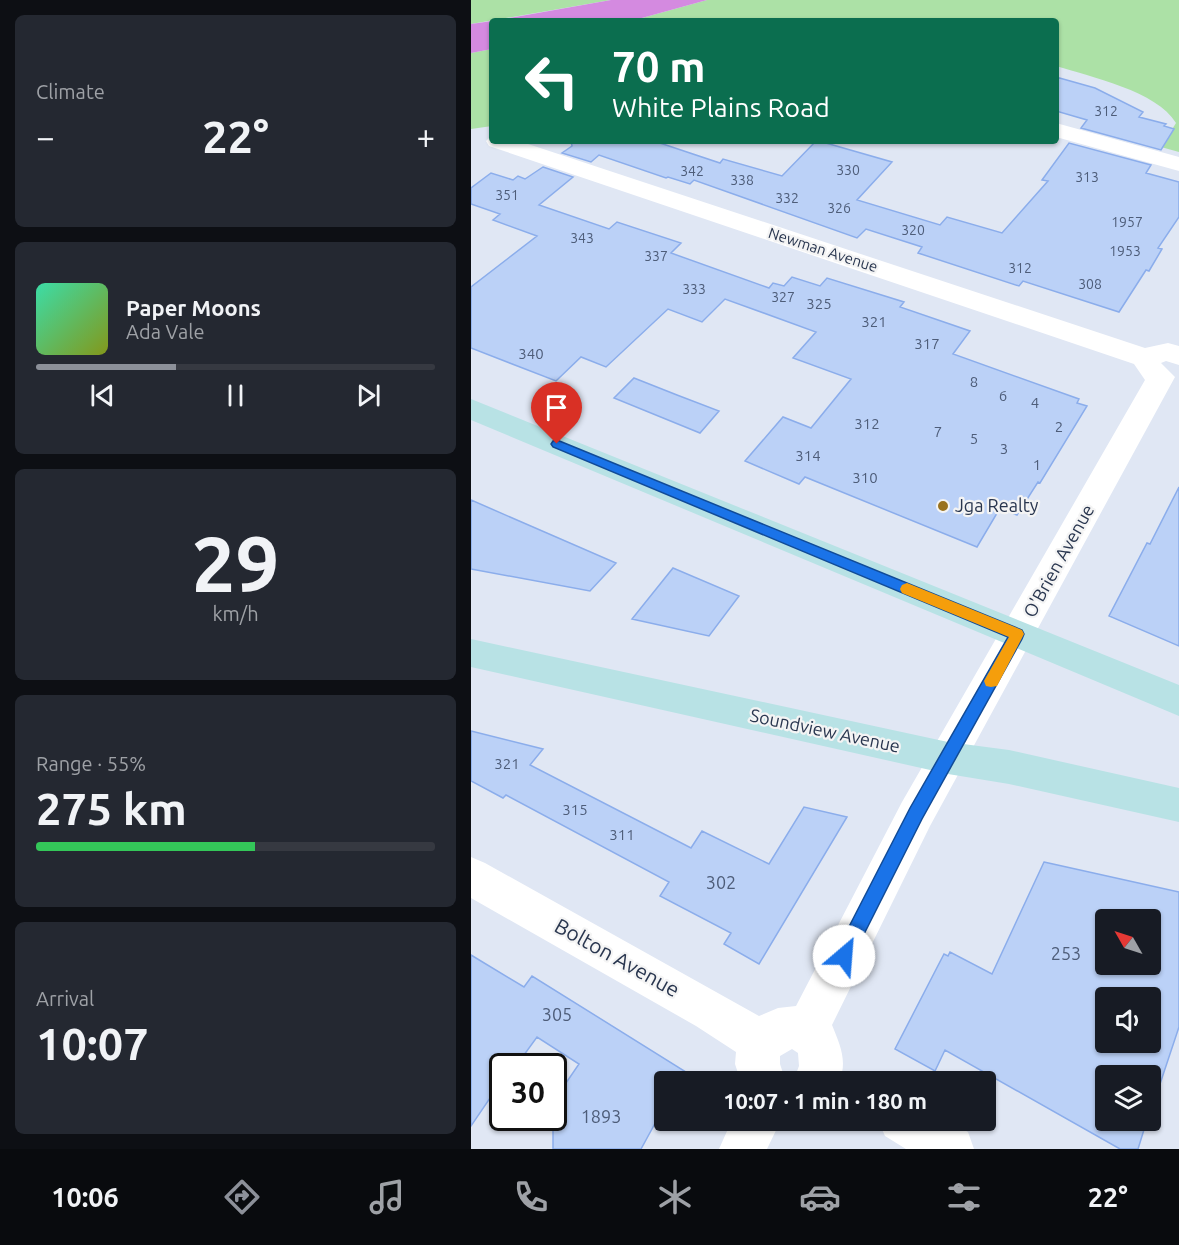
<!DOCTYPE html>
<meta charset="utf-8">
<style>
:root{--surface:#171b24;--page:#242831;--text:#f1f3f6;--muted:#9ea1a6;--line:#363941;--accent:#8c9099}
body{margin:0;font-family:Ubuntu,sans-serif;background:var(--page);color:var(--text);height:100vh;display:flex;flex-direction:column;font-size:22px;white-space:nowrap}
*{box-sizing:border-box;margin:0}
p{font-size:20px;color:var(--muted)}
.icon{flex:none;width:33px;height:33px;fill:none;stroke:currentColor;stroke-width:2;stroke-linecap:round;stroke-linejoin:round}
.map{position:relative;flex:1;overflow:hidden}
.details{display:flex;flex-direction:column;gap:15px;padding:15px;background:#0d0f14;width:471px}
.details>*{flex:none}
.hud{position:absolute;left:18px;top:18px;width:570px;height:126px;border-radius:6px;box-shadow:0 2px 4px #0004;background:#0b6e4f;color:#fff;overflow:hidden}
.needle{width:39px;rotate:309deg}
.fabs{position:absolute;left:624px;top:909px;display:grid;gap:12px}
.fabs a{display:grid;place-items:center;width:66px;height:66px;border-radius:6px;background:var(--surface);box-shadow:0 2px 4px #0004;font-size:30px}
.speed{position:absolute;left:18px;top:1053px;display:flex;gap:12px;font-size:30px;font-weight:700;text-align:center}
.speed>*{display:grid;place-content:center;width:78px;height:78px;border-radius:50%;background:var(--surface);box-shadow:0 2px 4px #0004;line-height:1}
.speed .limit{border:3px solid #111;border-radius:9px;background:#fff;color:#111}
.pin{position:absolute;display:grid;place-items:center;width:51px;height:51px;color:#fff;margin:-62px -26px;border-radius:50% 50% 50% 0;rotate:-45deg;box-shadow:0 0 6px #0007}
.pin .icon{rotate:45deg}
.me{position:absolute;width:66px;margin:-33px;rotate:27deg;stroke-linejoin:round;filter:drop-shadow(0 0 4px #0008)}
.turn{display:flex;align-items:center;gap:21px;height:126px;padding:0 24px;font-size:27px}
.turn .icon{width:78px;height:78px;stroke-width:2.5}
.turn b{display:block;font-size:42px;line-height:51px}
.big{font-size:45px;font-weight:700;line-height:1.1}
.details .card{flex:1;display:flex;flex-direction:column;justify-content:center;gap:9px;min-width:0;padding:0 21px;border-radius:9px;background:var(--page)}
.details .dial{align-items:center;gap:0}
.dial b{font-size:78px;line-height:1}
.song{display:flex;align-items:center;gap:18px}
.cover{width:72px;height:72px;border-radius:9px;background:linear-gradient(135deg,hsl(160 70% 55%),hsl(70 70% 35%))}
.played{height:6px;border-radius:3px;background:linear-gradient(90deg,var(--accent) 35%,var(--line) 35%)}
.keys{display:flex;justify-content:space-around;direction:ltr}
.heat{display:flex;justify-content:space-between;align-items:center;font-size:33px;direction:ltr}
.charge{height:9px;border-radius:4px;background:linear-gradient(90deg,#34c759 55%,var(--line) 0)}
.trip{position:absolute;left:183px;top:1071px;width:342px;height:60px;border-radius:6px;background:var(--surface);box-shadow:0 2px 4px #0004;font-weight:700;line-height:60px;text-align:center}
.menu{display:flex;height:96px;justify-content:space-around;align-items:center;background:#090b0e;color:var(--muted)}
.menu .icon{width:42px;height:42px}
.menu .active{color:var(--accent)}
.menu b{font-size:27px;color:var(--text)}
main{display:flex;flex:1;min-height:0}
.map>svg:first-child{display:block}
.green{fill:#ace1a6}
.water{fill:#d48ae0}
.building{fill:#bbd1f7;stroke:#8badeb;stroke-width:1.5;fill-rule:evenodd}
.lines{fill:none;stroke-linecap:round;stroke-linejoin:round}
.minor{fill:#fff;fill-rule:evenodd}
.secondary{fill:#b8e2e5;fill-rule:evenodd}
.route{fill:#1a73e8;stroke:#114b97;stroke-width:1.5}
.slow{fill:#f59e0b}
.poi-dot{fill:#99721e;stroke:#f4f4f4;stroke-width:2}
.labels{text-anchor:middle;stroke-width:4.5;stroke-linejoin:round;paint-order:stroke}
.far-number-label{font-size:14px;fill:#4e5d79}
.far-street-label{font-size:15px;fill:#29364f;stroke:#f4f4f4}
.number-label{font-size:15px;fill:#4e5d79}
.poi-label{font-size:18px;fill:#29364f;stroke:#f4f4f4;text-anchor:start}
.street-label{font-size:18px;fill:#29364f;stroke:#f4f4f4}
.near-number-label{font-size:18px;fill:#4e5d79}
.near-street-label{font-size:21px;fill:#29364f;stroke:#f4f4f4}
</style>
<main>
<section class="details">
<div class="card"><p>Climate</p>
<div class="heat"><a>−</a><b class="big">22°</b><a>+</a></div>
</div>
<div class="card">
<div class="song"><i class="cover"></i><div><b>Paper Moons</b><p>Ada Vale</p></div></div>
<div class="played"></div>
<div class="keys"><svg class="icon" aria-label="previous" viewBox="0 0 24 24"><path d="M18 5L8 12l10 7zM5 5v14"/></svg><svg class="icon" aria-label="pause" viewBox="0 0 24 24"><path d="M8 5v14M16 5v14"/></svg><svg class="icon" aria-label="next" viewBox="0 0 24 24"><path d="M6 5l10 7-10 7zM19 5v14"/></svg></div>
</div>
<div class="card dial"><b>29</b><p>km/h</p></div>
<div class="card"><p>Range · 55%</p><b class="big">275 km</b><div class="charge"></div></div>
<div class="card"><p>Arrival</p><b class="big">10:07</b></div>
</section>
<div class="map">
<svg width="708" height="1149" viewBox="0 0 708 1149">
<rect width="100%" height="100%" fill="#e0e7f4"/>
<path class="green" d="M 0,0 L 140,0 L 0,24 Z
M 236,0 L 708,0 L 708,152 L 690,147 L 705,123 C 686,91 620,77 585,66 L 585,21 L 160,21 Z
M 21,49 L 21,126 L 0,129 L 0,53 Z"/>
<path class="water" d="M 140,0 L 236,0 L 160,21 L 22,21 Z
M 21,21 L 21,49 L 0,53 L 0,24 Z"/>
<path class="building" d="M 585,77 L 624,88 L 672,112 L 668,117 L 695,124 L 693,126 L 703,129 L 690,150 L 610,128 L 616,120 L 585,111 Z
M 100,141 L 183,141 L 249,163 L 252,159 L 311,176 L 345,141 L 348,141 L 421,162 L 386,200 L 469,225 L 476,217 L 531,233 L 577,181 L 571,180 L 598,143 L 680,165 L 675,173 L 708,182 L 708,217 L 687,248 L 691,249 L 678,271 L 675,270 L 648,312 L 552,281 L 548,286 L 447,253 L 451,247 L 395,229 L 386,238 L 223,180 L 219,184 L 197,177 L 195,178 L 128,155 L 120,162 L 91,153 L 101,146 Z
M 72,167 L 102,177 L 68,205 L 138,229 L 146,222 L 210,243 L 200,253 L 298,288 L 302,283 L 313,286 L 321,277 L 349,286 L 356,278 L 433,302 L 429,307 L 499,331 L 482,354 L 608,399 L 606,403 L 616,406 L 569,483 L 567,482 L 546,515 L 529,508 L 506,547 L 334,477 L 328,484 L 274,461 L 312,417 L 340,428 L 380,379 L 322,358 L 345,332 L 254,299 L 231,322 L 197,309 L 135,367 L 110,357 L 85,381 L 0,348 L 0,287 L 66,236 L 22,220 L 29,214 L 0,204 L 0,188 L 20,173 L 42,180 L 47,176 L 54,179 Z
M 163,378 L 206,395 L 248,411 L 229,433 L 143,398 Z
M 708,487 L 708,646 L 638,616 L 676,543 L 679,544 Z
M 0,500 L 145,563 L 119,591 L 0,569 Z
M 202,568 L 268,596 L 238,636 L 161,619 Z
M 0,731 L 72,749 L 59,765 L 220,848 L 231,831 L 298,864 L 333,807 L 376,817 L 288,964 L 253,944 L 260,933 L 189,896 L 198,882 L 35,795 L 32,798 L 0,781 Z
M 573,862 L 708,892 L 708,1027 L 680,1111 L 680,1076 L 634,1076 L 634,1120 L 676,1120 L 667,1149 L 649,1149 L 474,1050 L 464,1071 L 424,1049 L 473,954 L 477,956 L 479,952 L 521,974 ZM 634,920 L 680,920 L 680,964 L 634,964 ZM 634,998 L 680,998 L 680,1042 L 634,1042 Z
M 0,955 L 53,987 L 61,976 L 223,1077 L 221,1082 L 194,1082 L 194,1120 L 197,1120 L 196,1123 L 187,1118 L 170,1149 L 82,1149 L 82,1102 L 108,1064 L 66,1037 L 45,1066 L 32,1066 L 32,1079 L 0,1126 Z"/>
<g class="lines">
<path class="minor" d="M 585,123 L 708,157 L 708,171 L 585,137 Z
M 21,135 L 21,141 L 48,141 L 674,348 L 697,343 L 708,346 L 708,365 L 695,361 L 690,363 L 704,377 L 459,826 L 361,1025 C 369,1045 377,1061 368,1082 L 322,1082 L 328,1066 L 327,1053 L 321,1049 L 309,1056 L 309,1064 L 315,1082 L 270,1082 L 264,1064 L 265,1052 L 225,1026 L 0,898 L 0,857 L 14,863 L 288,1016 L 307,1008 L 325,1006 L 431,802 L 674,380 L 663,364 L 18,146 L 15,141 Z
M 261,1120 L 310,1120 L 296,1149 L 248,1149 Z
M 407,1120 L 476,1120 L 497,1132 L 503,1149 L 435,1149 L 414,1136 Z"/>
<path class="secondary" d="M 0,399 L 708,685 L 708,716 L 0,420 Z
M 0,639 L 477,742 L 538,750 L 708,788 L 708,822 L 538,784 L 477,774 L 0,667 Z"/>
</g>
<path class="route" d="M 86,440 L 551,630 L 553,634 L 551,639 L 451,819 L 379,962 L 373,964 L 366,962 L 364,956 L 366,950 L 439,808 L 537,637 L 82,447 L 80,444 L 82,441 Z"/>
<path class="slow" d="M 436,583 L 551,630 L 553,634 L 526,686 L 520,687 L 515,686 L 513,681 L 538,637 L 431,593 L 429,589 L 431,585 Z"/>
<circle class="poi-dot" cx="472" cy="506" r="6"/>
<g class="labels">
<g class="far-number-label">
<text x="635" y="116">312</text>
<text x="377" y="175">330</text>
<text x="221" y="176">342</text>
<text x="616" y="182">313</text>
<text x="271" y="185">338</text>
<text x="36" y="200">351</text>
<text x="316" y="203">332</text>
<text x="368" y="213">326</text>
<text x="656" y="227">1957</text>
<text x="442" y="235">320</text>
<text x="111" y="243">343</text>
<text x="654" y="256">1953</text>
<text x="185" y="261">337</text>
<text x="549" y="273">312</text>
<text x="619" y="289">308</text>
<text x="223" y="294">333</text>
<text x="312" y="302">327</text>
</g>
<g class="far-street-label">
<text transform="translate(352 250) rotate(18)" y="5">Newman Avenue</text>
</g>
<g class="number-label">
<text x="348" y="309">325</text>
<text x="403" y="327">321</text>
<text x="456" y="349">317</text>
<text x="60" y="359">340</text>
<text x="503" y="387">8</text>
<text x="532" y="401">6</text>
<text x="564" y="408">4</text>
<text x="396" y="429">312</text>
<text x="588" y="432">2</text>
<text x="467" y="437">7</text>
<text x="503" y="444">5</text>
<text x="533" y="454">3</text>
<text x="337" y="461">314</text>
<text x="566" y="470">1</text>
<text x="394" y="483">310</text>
<text x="36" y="769">321</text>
<text x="104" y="815">315</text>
<text x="151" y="840">311</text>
</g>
<g class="poi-label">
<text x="484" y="512">Jga Realty</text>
</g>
<g class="street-label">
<text transform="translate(588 561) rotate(-61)" y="6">O'Brien Avenue</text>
<text transform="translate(354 731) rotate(12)" y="6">Soundview Avenue</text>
</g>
<g class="near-number-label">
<text x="250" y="889">302</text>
<text x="595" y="960">253</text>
<text x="86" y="1021">305</text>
<text x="130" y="1123">1893</text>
</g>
<g class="near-street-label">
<text transform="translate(146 958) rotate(29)" y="7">Bolton Avenue</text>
</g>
</g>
</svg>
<div class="fabs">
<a><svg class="needle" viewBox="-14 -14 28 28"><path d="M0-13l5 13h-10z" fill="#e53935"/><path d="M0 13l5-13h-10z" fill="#9ea1a6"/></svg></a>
<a><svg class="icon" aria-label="sound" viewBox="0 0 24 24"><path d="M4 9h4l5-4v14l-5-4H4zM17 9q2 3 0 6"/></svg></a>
<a><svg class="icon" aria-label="layers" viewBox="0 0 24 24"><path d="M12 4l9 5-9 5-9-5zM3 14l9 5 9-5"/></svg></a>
</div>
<div class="speed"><div class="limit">30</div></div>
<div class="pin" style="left:86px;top:444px;background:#d93025"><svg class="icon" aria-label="arrive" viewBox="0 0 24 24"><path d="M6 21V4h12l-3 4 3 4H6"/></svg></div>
<svg class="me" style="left:373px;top:956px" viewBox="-20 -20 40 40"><circle r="19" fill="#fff"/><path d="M0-13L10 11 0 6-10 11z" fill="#1a73e8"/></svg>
<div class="trip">10:07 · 1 min · 180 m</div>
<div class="hud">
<div class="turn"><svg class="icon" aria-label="left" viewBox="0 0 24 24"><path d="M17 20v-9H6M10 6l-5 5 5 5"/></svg><div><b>70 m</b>White Plains Road</div></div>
</div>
</div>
</main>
<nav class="menu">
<b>10:06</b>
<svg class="icon active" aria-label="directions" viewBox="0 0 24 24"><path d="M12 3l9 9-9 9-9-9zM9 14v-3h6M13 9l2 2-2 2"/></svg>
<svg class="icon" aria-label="music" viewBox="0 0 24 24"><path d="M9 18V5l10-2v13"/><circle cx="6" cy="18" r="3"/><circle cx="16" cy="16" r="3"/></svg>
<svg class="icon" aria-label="phone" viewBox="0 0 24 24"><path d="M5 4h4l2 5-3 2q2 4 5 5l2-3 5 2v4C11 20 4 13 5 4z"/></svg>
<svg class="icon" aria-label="climate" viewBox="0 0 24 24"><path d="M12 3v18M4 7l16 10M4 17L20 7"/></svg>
<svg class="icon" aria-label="car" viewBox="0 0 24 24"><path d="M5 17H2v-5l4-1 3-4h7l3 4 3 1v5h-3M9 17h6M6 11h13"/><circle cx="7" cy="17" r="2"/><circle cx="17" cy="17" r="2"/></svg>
<svg class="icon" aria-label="filters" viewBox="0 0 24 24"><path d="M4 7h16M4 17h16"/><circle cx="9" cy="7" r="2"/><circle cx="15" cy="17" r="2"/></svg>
<b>22°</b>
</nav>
